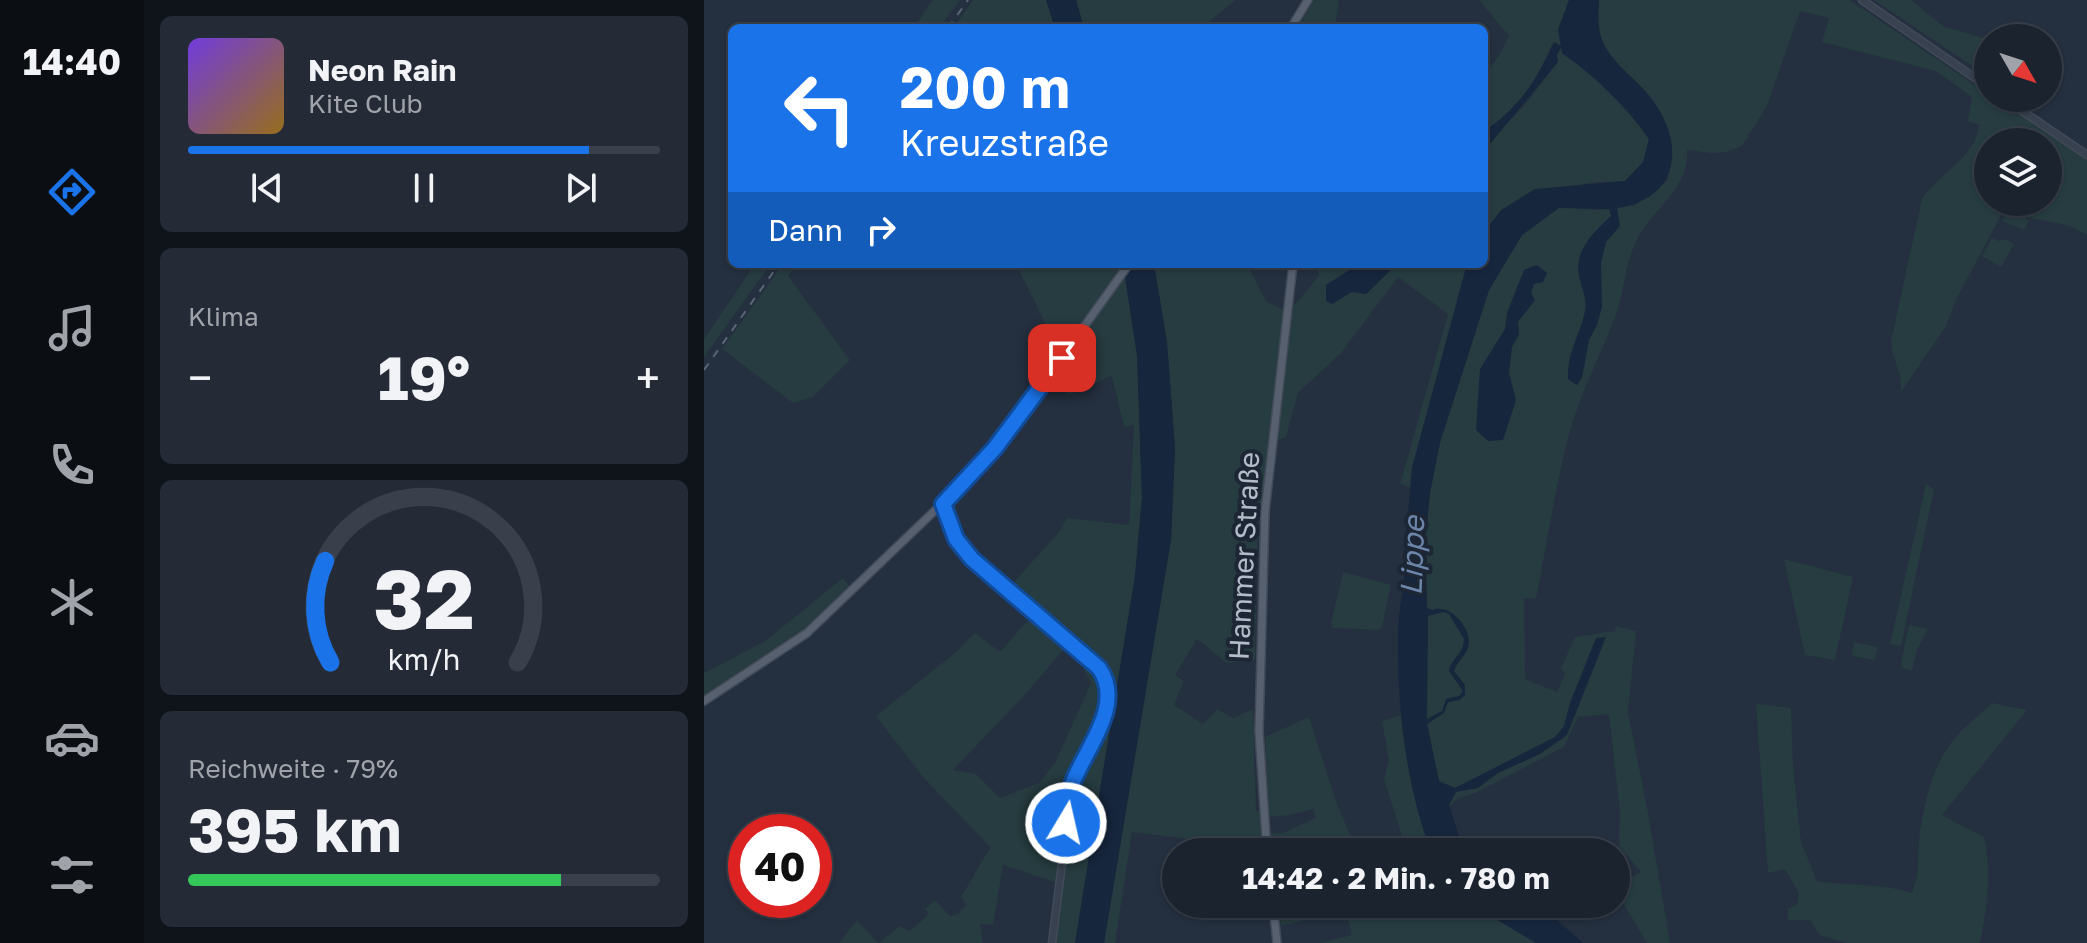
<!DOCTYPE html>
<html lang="de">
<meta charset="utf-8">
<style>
:root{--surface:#1b232f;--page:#242b37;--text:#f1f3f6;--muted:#a0a4aa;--line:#39404b;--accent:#1a73e8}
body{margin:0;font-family:"Golos Text",sans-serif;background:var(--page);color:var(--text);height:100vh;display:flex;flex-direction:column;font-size:30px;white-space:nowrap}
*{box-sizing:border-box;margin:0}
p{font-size:26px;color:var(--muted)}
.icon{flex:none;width:44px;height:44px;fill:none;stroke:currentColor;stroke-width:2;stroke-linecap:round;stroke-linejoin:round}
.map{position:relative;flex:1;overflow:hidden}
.sheet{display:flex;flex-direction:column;gap:16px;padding:16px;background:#0f131a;width:560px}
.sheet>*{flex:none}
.hud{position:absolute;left:24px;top:24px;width:760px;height:244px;border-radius:12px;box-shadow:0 2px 6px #0004,0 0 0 2px var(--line);background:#1a73e8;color:#fff;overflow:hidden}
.needle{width:52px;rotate:129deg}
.controls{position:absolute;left:1270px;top:24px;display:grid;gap:16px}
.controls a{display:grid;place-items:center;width:88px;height:88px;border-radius:50%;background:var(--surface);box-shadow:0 2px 6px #0004,0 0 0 2px var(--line);font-size:40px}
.speed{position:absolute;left:24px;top:814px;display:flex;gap:16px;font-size:40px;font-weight:700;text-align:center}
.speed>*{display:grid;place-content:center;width:104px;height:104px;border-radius:50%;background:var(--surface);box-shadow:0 2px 6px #0004,0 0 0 2px var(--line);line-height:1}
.speed .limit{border:12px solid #d22;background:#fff;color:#111}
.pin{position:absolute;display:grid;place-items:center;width:68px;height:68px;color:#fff;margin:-34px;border-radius:16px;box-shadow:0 4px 12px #0006}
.me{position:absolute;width:88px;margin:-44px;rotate:9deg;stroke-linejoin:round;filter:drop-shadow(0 0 6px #0008)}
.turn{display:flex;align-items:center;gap:28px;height:168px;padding:0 40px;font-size:36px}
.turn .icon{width:104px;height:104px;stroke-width:2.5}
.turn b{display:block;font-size:56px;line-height:68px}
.then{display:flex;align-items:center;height:76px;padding:0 40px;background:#0003;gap:16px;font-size:30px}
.big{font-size:60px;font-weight:700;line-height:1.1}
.sheet .widget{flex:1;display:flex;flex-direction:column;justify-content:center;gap:12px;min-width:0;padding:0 28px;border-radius:12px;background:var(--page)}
.sheet .dial{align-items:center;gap:0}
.dial svg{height:208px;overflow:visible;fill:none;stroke:var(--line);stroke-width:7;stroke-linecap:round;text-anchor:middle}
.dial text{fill:var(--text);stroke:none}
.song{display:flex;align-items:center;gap:24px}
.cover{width:96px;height:96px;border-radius:12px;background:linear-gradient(135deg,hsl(260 70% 55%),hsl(40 70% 35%))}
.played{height:8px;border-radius:4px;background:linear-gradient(90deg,var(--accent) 85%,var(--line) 85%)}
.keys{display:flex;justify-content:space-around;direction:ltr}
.heat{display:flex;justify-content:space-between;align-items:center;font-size:44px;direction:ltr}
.charge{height:12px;border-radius:6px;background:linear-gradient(90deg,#34c759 79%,var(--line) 0)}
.trip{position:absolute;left:458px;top:838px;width:468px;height:80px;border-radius:40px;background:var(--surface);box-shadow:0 2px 6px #0004,0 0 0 2px var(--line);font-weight:700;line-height:80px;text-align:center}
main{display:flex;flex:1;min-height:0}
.dock{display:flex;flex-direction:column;width:144px;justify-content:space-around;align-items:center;background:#0b0e13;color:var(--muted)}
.dock .icon{width:56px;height:56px}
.dock .selected{color:var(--accent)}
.dock b{font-size:36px;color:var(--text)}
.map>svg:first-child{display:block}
.green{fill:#263c40;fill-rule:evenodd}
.water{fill:#16263d;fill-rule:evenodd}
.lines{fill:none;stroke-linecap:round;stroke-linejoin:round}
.minor-casing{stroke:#414a58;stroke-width:9}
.major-casing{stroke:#414a58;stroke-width:10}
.minor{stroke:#38414f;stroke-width:6}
.major{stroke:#56606f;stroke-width:7}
.rail{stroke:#5a6576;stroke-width:2;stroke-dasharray:8 8;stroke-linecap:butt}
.route-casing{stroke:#114b97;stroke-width:20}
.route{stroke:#1a73e8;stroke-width:14}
.labels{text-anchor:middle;stroke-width:8;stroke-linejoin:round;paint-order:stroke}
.street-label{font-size:28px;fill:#b4bcc9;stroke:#1d2634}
.water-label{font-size:30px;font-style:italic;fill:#6c86a9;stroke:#1d2634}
</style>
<main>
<nav class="dock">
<b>14:40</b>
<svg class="icon selected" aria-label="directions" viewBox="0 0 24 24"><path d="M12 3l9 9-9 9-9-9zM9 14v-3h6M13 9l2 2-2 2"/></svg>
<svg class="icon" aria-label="music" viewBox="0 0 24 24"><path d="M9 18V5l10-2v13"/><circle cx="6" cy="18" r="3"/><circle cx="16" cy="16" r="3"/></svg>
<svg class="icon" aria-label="phone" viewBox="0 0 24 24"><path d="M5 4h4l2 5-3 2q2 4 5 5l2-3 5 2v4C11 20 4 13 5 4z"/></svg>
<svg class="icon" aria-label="climate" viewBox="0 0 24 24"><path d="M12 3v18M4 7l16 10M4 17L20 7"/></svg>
<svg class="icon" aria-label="car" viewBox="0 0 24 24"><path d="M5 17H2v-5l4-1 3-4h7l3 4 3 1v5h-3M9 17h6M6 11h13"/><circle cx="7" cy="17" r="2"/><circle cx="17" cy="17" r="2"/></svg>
<svg class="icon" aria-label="filters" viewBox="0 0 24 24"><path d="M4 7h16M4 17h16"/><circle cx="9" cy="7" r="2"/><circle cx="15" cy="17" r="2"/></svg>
</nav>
<section class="sheet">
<div class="widget">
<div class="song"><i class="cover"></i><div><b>Neon Rain</b><p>Kite Club</p></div></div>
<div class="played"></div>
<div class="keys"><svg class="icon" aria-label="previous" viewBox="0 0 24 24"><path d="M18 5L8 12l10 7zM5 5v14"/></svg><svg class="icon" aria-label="pause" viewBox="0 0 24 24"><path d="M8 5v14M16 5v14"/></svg><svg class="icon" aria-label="next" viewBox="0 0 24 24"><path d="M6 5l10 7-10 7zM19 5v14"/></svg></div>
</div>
<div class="widget"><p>Klima</p>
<div class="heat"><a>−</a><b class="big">19°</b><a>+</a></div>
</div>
<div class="widget dial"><svg viewBox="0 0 100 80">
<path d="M14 69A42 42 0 1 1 86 69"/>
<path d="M14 69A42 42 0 0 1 12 30" stroke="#1a73e8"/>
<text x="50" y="56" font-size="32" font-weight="700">32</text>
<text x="50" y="72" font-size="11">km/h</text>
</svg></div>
<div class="widget"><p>Reichweite · 79%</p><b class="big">395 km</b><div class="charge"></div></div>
</section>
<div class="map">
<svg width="1383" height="943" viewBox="0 0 1383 943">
<rect width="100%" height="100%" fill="#242f3f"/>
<path class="green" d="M 228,0 L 256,0 L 235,28 L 210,28 Z
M 269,0 L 342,0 L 351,28 L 249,28 Z
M 372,0 L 532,0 L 497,28 L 380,28 Z
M 610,0 L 635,0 L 631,28 L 594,28 Z
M 775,0 L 865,0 L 854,30 L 858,53 C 893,78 920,105 945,139 L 940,162 L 921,181 L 883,183 L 798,210 L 780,232 L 781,146 L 819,107 L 847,71 L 849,42 C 834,79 813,110 780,131 L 780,74 L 795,56 L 805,36 Z
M 895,0 L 1146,0 L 1284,94 L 1284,98 L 1291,98 L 1299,103 L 1383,160 L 1383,235 L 1363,225 L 1320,217 L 1325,221 L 1320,230 L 1298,221 L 1308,202 L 1344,202 L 1344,142 L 1284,142 L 1284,202 L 1304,202 L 1252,300 L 1242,326 L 1197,392 L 1196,376 L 1188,351 L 1187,341 L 1218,199 C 1235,172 1271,159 1275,125 L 1264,121 L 1268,97 L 1232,71 L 1118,42 L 1125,18 L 1096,11 L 1063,106 L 1038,146 L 1022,152 L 1007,153 L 983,150 C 986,190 945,210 931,244 C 921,266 920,292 912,315 C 897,355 876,393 865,435 C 851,488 843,544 832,598 L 820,598 L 821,679 L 853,692 L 861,673 L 857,668 L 871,637 L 911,631 L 912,626 L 932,631 L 924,712 L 943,807 L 966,943 L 943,943 L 912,891 L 912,887 L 937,872 L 915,846 L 916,812 L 905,714 L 874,717 L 860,747 L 771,793 L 754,799 L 746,806 L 735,781 L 721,715 L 724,624 L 721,543 L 726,493 L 736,443 L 785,290 L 818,235 L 855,207 L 893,210 L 930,206 L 964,180 C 962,160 964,135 957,117 C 945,82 905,67 894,31 C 891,22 894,10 895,0 Z
M 1170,0 L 1207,0 L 1240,27 L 1284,39 L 1284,42 L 1270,67 Z
M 1288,238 L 1295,241 L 1301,239 L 1310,244 L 1297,267 L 1278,256 Z
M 51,264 L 67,264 L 0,357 L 0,339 Z
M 79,264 L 93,264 L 84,276 L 146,360 L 109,397 L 89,403 L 18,349 Z
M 312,264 L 419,264 L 433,355 L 438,498 L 431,576 L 371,943 L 345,943 L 353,883 L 299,865 L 289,925 L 276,924 L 279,943 L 175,943 L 196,926 L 206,931 L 225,914 L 221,909 L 231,900 L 246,916 L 254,914 L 262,905 L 257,896 C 269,880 274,864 287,848 L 219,777 L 172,716 L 251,653 L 271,633 L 296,652 L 331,612 L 304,589 L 354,533 L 363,518 L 425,525 L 430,425 L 420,427 L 408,376 L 365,395 L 342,372 L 350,361 L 348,337 ZM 367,641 L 383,661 L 377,664 L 387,683 L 351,763 L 335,783 L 296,798 L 272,774 L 249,770 L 317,699 Z
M 450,264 L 543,264 L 562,301 L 582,311 C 596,301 603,289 615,276 L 614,270 L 619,264 L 655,264 L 622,285 L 662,294 L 693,264 L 763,264 L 708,468 L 706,487 L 696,484 L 744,314 L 694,277 L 637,353 L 594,393 L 582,437 L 564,444 L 558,503 L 554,503 L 551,660 L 523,663 L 493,639 L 471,675 L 480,681 L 470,705 L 499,724 L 513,709 L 529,718 L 549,709 L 552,811 L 565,809 L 561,737 L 605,717 L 632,801 L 653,852 L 570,852 L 569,849 L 428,832 L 411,943 L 400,943 L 467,540 L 471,449 L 463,342 ZM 609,809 L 612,818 L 579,833 L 567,833 L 565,817 L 587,815 Z
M 1222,484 L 1230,489 L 1197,646 L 1186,644 Z
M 1080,559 L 1149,577 L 1131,660 L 1101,655 Z
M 639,572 L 687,585 L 678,627 L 675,630 L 629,628 L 627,623 Z
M 139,578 L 150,592 L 99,637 L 0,704 L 0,673 L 61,641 Z
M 1205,625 L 1224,629 L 1213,650 L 1208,671 L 1198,668 L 1197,662 Z
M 1150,642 L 1174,647 L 1171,660 L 1148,656 Z
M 1288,703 L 1323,710 L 1238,815 L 1280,837 C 1288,873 1283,907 1276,943 L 1143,943 L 1115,935 L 1106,920 L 1084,920 L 1084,909 L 1093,904 L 1095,893 L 1081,869 L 1064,873 L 1052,704 L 1087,708 L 1089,767 L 1097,842 L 1113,881 C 1144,886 1178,883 1208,893 C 1217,872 1213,854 1216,832 C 1221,799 1229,763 1251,738 C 1261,725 1276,715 1288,703 Z
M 697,715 C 702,763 711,807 727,852 L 703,852 L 680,779 L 685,760 L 678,721 Z
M 575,904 L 762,904 L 767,909 L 787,916 L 832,943 L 616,943 L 648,935 L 642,910 L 577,926 Z
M 153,920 L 174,943 L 135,943 Z"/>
<path class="water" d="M 342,0 L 372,0 L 380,28 L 351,28 Z
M 865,0 L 895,0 C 894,20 893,35 905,53 C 915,69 935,82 947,98 C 982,143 976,199 913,208 L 916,226 L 902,242 L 897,263 L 898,307 L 893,325 L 885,340 L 878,378 L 873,385 L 864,379 C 863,351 876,336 881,311 C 883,299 879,292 876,280 C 868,252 888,234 907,216 L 905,209 L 855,208 L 818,235 L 785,290 L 736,442 L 726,493 L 721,543 L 723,608 L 728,610 C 745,603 766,626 765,643 C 764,655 753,661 750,671 L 761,685 L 761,695 L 755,700 L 744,702 L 740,713 L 723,724 L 735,781 L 751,788 L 851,737 L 860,726 L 866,703 L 892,638 L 902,637 L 863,735 L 836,754 L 794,773 L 774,788 L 752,792 L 745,805 L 758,846 L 763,852 L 727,852 C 701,781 693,706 694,631 C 695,608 700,585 702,563 L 700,560 L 708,468 L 763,264 L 780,264 L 780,232 L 797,210 L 831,189 L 921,181 L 939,162 L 945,139 C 921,104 893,78 858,53 L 857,47 L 853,55 L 854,62 L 780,151 L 780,131 C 814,110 834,78 850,42 L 857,46 L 854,30 ZM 739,612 L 745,614 L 760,639 C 760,654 747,658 745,671 L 759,691 L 755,696 L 742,699 L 738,711 L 723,719 L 724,616 Z
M 419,264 L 450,264 L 463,342 L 471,449 L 467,540 L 400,943 L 371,943 L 431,576 L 438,498 L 433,355 Z
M 655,264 L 693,264 L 662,294 L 648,292 L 628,304 L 622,301 L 622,285 Z
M 833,265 L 843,273 L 839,282 L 830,284 L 827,293 L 831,300 L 814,322 L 815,335 L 808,347 L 805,373 L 812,400 L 799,440 L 784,441 L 772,430 L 776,369 L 801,329 L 803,313 L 820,270 Z
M 762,904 L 827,904 L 846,914 L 879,943 L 832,943 L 787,916 L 767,909 Z"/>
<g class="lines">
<g class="minor-casing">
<path id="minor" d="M 1158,0 L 1284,87
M 1299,98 L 1383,155
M 239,504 L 252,539 L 268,559 L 395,668 L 404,682 L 402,703 L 392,738 L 368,784 L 348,943"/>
</g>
<g class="major-casing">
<path id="major" d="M 587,28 L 604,0
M 0,701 L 103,633 L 269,474 L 310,424 L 425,264
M 563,852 L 555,731 L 561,512 L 589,264
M 569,904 L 573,943"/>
</g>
<use href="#minor" class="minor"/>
<use href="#major" class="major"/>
<path class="rail" d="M 244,28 L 264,0
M 0,370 L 75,264"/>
</g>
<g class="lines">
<g class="route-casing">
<path id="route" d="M 358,358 L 291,448 L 239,504 L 252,539 L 268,559 L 395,668 C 419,702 387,742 373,773 C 365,788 364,806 362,823"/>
</g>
<use href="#route" class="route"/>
</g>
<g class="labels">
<g class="street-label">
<text transform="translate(540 556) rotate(-87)" y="10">Hammer Straße</text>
</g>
<g class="water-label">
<text transform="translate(709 556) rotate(-88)" y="10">Lippe</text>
</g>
</g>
</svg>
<div class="controls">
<a><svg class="needle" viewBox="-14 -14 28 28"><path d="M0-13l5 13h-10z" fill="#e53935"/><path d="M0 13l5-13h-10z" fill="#a0a4aa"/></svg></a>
<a><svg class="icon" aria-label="layers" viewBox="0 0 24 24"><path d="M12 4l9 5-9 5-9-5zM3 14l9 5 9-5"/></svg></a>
</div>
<div class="speed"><div class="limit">40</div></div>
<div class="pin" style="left:358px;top:358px;background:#d93025"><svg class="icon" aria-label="arrive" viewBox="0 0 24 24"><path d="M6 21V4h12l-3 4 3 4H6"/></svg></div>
<svg class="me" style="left:362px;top:823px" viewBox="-20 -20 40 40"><circle r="17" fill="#1a73e8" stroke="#fff" stroke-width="3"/><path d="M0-11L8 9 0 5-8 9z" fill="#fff"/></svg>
<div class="trip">14:42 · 2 Min. · 780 m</div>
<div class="hud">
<div class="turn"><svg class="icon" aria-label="left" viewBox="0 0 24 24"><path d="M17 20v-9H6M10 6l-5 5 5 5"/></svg><div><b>200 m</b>Kreuzstraße</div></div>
<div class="then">Dann<svg class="icon" aria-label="right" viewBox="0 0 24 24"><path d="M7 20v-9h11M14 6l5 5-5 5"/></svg></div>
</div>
</div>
</main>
